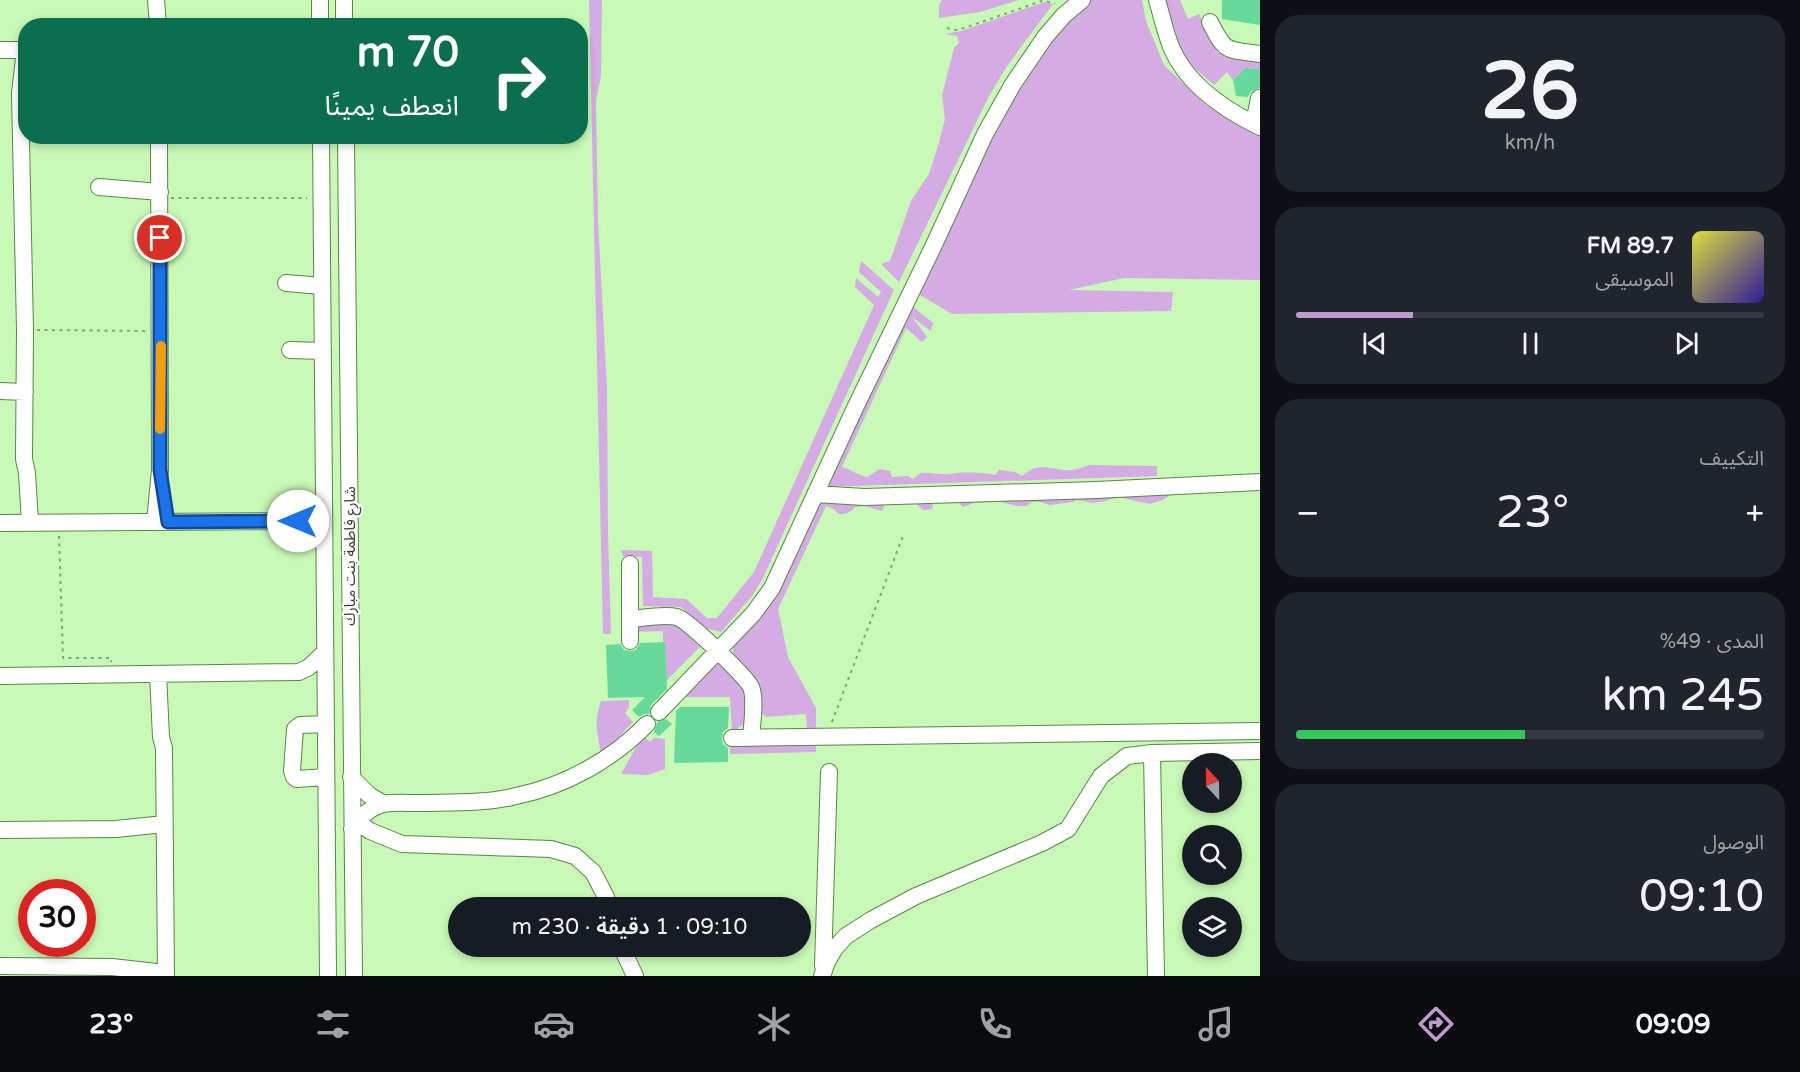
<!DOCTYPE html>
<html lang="ar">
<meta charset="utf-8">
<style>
:root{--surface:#171b24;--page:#20242c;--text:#f1f3f6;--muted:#9ea1a6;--line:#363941;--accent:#c09ace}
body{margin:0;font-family:"Varela Round","Noto Sans Arabic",sans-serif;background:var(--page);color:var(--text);direction:rtl;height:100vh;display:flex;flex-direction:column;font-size:22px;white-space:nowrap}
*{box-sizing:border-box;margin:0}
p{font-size:20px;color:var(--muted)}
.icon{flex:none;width:33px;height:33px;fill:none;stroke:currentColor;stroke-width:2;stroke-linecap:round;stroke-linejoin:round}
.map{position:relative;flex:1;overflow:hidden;direction:ltr}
.side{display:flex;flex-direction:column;gap:15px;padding:15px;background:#0d0f14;width:540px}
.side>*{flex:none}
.banner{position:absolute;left:18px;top:18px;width:570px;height:126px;border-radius:24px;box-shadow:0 3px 9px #0003;direction:rtl;background:#0b6e4f;color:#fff;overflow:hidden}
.needle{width:39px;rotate:338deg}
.controls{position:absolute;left:1182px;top:753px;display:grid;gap:12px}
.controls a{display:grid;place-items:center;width:60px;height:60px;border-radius:50%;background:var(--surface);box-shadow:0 3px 9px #0003;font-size:30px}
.speed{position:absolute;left:18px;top:879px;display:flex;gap:12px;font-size:30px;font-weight:700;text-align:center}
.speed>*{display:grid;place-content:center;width:78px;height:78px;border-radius:50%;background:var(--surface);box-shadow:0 3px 9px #0003;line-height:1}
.speed .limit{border:9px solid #d22;background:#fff;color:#111}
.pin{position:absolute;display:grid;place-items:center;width:51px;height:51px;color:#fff;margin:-26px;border:3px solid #fff;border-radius:50%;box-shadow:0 2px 6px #0007}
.me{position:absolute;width:66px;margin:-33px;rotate:270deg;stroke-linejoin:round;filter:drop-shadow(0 0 4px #0008)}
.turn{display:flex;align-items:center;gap:21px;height:126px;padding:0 30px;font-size:27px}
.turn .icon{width:78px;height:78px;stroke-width:2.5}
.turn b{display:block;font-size:42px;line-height:51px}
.big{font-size:45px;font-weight:600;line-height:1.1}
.side .tile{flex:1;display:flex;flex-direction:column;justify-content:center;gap:9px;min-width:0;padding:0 21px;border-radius:24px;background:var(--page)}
.side .dial{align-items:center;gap:0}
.dial b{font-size:78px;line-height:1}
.song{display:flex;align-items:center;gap:18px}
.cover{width:72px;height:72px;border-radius:9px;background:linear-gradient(135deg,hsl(60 70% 55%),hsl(250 70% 35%))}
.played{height:6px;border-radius:3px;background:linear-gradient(90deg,var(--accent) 25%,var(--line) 25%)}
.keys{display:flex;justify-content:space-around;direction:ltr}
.heat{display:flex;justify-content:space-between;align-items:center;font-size:33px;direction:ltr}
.charge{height:9px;border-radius:4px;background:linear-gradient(90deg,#34c759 49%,var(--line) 0)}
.trip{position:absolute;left:448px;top:897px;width:363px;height:60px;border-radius:30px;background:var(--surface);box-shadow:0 3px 9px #0003;font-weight:600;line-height:60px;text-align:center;direction:rtl}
.tab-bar{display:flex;height:96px;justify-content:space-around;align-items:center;background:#090b0e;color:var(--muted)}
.tab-bar .icon{width:42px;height:42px}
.tab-bar .active{color:var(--accent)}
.tab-bar b{font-size:27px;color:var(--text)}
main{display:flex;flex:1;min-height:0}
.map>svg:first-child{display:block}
.green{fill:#d4abe2}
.building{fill:#67d99b}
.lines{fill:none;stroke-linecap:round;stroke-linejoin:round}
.minor-casing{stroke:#5a8648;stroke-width:18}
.path{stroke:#81a575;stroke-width:2;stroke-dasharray:3 4.5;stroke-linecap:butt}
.minor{stroke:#fff;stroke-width:16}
.route-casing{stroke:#114b97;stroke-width:15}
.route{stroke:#1a73e8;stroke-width:10}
.slow{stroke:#f59e0b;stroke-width:10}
.labels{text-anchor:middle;stroke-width:4.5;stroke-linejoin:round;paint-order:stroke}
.street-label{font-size:15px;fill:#2f4228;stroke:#fff}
</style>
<main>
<section class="side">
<div class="tile dial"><b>26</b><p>km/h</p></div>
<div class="tile">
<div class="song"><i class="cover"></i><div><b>89.7 FM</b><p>الموسيقى</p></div></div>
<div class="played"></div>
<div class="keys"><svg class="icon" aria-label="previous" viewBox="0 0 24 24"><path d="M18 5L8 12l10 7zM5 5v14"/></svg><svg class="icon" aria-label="pause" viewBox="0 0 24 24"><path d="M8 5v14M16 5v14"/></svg><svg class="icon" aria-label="next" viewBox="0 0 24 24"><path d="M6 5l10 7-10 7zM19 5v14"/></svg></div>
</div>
<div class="tile"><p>التكييف</p>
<div class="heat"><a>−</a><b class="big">23°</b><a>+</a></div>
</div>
<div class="tile"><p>المدى · 49%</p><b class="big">245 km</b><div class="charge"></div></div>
<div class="tile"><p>الوصول</p><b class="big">09:10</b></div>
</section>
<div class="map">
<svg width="1260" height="976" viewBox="0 0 1260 976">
<rect width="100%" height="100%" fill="#c8f9b6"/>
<path class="green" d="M 589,0 L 602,0 L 601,75 L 596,101 L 598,220 L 607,389 L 608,535 L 611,634 L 603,634 Z
M 942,0 L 1019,0 L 980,12 L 939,18 L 939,5 Z
M 1087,0 L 1142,0 L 1146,21 L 1164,65 L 1206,105 L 1245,129 L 1260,132 L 1260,280 L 1124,278 L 1069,290 L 1173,292 L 1171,311 L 952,314 L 915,292 L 988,140 L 1032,60 Z
M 1163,0 L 1180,0 L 1188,19 L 1199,14 L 1218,53 L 1260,59 L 1260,69 L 1245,68 L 1233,80 L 1227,72 L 1214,85 L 1183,58 Z
M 1045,2 L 1053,4 L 1007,66 L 989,96 L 899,282 L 881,264 L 890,261 L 911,201 L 929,174 L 938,146 L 945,119 L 942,95 L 954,48 L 959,43 L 957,36 L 945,34 L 961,31 Z
M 861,261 L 894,290 L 762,580 L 752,596 L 721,632 L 705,628 L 681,607 L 643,606 L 642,557 L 623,556 L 621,550 L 652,551 L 653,597 L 686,599 L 707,618 L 717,618 L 754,572 L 874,305 L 855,287 L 856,278 L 878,297 L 881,292 L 859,272 Z
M 907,302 L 933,323 L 931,331 L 912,317 L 927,337 L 922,342 L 906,328 L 842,467 C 852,470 858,475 867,477 L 880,469 L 890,471 L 892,477 L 908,476 L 913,479 L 920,473 C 930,472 940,475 950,474 C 966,472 979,472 995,475 L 999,470 L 1015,472 L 1022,476 C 1038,462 1047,469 1065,470 C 1073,471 1082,468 1089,465 L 1157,466 L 1157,476 L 823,487 Z
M 1177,490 L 1163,500 L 1150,504 L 1118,497 L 1105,501 L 1093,503 L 1077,500 L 1073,502 L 1050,505 L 1041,502 L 1032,502 L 1026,506 L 1017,506 L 997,501 L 974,503 L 963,507 L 957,501 L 933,504 L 932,509 L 923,510 L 915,503 L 886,502 L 882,511 L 864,506 L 856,507 C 850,512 846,515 838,514 L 834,509 L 826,506 L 778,609 L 788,657 L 816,708 L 816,752 L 730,754 L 730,741 L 808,741 L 806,714 L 766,717 L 755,708 L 754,676 L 734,657 L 732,642 L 817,499 Z
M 641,620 L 674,620 L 700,647 L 664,683 L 663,631 L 633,632 Z
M 720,661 L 744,685 L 746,723 L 732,732 L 730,697 L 682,697 Z
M 629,700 L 629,708 L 625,713 L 633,722 L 601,756 C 598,732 593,725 601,701 Z
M 643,735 L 650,742 L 654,738 L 665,739 L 665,769 L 648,775 L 621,774 Z"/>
<path class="building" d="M 1222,0 L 1260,0 L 1260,25 L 1222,19 Z
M 1245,68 L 1260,69 L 1260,88 L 1251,91 L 1248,97 L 1236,96 L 1233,80 Z
M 665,642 L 667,689 L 651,705 L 649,714 L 644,714 L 639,717 L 632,710 L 645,697 L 608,698 L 606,645 L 620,644 L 624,650 L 631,651 L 636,650 L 640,643 Z
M 680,707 L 729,707 L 728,728 L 723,732 L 722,738 L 723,744 L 728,748 L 728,762 L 674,763 L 676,711 Z
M 666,719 L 672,724 L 659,736 L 654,732 L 657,722 Z"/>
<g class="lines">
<g class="minor-casing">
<path id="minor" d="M 156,0 L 158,26
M 320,0 L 320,26
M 344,0 L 344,26
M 1157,0 C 1162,16 1165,33 1172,49 C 1188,86 1225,110 1260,127
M 1210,22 C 1226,54 1226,49 1260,54
M 0,50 L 26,50
M 25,50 L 20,93 L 25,330 L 24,459 L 27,473 L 30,523
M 1254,124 L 1259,98
M 321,136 L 328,976
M 346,136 L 354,976
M 99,187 L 160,192
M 286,283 L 322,286
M 290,350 L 323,351
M 0,391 L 25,392
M 815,494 L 864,497 L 1096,490 L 1260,482
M 155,522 L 160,470 L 159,136
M 0,523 L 298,521 L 313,531 L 324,545
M 630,564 L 630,641
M 630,619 C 644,618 663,614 677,617 C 687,619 746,677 751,687 C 756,699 752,724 751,738
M 158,674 L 161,737 L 164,748 L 166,976
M 0,676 L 299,672 L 309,667 L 325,652
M 659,712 L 753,614 L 772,588 L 855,408 L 933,247 L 985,134 L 1013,84 L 1045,37 L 1064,15 L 1082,0
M 326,724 L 300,725 L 295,729 L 292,771 L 294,777 L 297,779 L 326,777
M 732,738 L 1260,731
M 1152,753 L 1156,976
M 351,777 L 369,795 L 384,804
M 357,822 L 370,831 L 402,844 L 551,849 L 575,856 L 593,872 L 606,897 L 609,908
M 352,829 C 360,817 370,807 384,804 C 394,802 406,803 416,803 C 449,802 484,804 516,796 C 565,786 612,760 647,724
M 0,830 L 116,829 L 164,824
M 621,946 L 635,976
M 0,966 L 112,967 L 165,973
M 823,966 L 829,772
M 822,976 L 827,962 L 835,948 L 846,936 L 871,920 L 916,896 L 1042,843 L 1068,829 L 1101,776 L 1127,756 L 1152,753 L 1260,751"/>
</g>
<path class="path" d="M 947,28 L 956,30 L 964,28 L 1042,1 L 1055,3
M 171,198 L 307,198
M 37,330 L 146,331
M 59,536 L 63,658 L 111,658 L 111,662
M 832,722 L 903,536"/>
<use href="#minor" class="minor"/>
</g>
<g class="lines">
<g class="route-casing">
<path id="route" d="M 160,238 L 160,470 L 168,522 L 298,521"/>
</g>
<use href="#route" class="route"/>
<path class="slow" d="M 160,429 L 161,346"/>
</g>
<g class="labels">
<g class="street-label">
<text transform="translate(350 556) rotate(-90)" y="5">شارع فاطمة بنت مبارك</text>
</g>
</g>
</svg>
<div class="controls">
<a><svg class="needle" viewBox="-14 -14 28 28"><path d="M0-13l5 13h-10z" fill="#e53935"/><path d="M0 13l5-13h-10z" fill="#9ea1a6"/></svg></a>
<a><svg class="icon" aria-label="search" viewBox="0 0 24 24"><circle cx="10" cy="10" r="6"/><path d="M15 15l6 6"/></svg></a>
<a><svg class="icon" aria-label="layers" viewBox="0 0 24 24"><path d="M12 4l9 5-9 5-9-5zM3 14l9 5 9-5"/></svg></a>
</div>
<div class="speed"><div class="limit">30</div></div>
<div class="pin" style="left:160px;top:238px;background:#d93025"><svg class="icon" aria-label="arrive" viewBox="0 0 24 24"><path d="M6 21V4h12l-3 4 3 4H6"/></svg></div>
<svg class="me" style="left:298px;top:521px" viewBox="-20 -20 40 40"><circle r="19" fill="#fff"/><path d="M0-13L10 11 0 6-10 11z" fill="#1a73e8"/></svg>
<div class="trip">09:10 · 1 دقيقة · 230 m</div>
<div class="banner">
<div class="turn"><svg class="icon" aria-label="right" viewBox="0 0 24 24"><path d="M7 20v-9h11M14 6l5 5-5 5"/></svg><div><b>70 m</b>انعطف يمينًا</div></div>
</div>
</div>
</main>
<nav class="tab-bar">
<b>09:09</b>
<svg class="icon active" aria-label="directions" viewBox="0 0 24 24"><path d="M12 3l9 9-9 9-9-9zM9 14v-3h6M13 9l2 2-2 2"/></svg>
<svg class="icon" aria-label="music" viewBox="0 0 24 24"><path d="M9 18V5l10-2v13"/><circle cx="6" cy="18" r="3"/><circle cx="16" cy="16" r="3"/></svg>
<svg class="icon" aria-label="phone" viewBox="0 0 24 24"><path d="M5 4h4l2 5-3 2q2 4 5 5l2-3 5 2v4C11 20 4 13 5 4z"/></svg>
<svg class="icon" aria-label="climate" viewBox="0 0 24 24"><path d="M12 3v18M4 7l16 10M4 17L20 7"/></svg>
<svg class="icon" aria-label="car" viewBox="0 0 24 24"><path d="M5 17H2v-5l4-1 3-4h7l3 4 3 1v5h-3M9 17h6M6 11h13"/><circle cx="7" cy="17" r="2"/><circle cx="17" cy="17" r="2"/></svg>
<svg class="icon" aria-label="filters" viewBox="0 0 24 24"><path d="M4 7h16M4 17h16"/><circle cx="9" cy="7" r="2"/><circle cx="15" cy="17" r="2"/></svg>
<b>23°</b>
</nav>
